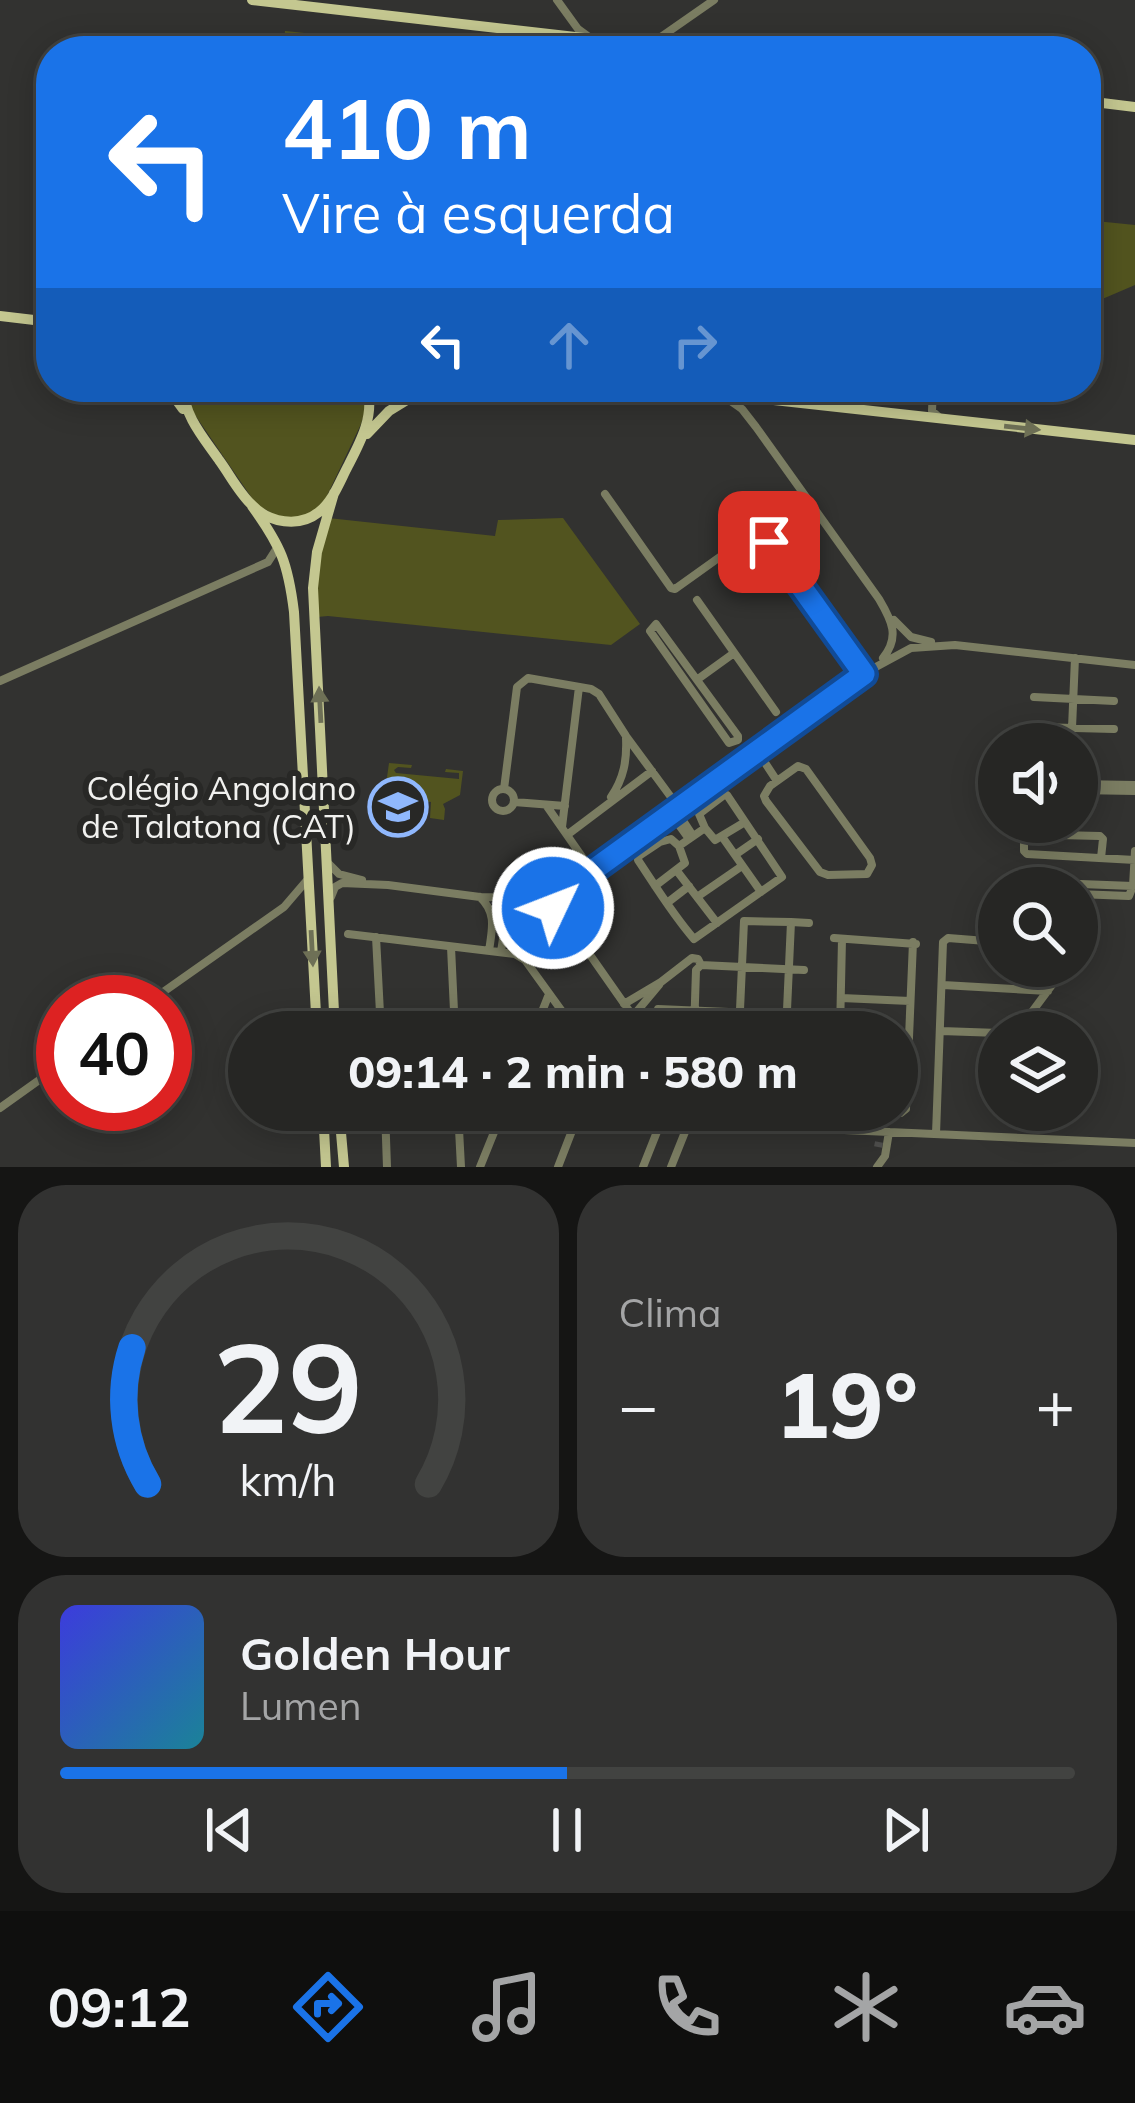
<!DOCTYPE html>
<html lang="pt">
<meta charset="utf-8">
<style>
:root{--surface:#262624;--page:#323231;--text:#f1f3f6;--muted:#a4a5a6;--line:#424341;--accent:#1a73e8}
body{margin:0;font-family:Mulish,sans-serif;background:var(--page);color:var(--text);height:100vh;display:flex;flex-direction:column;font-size:45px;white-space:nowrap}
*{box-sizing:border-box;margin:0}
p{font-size:39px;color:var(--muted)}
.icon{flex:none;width:66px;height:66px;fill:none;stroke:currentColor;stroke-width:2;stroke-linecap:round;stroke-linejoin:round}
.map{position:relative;height:1167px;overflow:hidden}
.side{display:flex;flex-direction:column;gap:18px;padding:18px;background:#151514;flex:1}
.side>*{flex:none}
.top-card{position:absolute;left:36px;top:36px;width:1065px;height:366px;border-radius:48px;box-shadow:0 6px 30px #0003,0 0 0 3px var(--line);background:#1a73e8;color:#fff;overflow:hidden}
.fabs{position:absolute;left:978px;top:723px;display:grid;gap:24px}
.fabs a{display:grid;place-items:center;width:120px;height:120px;border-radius:50%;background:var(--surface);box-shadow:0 6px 30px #0003,0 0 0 3px var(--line);font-size:60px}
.speed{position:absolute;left:36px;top:975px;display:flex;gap:24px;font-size:60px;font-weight:700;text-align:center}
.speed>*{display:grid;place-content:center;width:156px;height:156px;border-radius:50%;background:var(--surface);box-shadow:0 6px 30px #0003,0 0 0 3px var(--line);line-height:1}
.speed .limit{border:18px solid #d22;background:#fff;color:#111}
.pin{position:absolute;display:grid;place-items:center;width:102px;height:102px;color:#fff;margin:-51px;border-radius:24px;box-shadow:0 6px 18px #0006}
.me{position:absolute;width:132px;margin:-66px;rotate:47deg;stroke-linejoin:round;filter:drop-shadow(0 0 9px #0008)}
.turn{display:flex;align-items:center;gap:42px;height:252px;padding:0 48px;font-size:54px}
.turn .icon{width:156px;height:156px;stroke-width:2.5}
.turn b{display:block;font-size:84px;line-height:102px}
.lanes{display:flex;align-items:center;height:114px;padding:0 48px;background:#0003;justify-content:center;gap:60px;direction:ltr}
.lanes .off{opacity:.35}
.big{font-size:90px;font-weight:800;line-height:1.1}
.side .card{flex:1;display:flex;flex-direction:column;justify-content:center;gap:18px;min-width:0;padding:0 42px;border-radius:48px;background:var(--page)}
.side .dial{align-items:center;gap:0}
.dial svg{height:312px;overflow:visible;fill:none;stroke:var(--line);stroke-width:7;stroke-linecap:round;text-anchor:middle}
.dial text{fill:var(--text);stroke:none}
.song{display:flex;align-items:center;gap:36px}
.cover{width:144px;height:144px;border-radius:18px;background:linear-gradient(135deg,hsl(240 70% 55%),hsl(190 70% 35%))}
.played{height:12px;border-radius:6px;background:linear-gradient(90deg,var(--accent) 50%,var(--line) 50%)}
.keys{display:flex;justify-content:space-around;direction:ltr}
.heat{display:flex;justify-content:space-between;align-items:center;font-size:66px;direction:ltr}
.side .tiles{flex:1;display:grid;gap:18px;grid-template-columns:1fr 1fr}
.card:last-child{grid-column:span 2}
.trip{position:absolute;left:228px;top:1011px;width:690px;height:120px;border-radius:60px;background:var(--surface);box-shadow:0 6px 30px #0003,0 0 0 3px var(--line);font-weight:800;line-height:120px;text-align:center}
.tab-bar{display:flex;height:192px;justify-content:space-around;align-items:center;background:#0f0f0e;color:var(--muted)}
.tab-bar .icon{width:84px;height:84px}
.tab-bar .active{color:var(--accent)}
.tab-bar b{font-size:54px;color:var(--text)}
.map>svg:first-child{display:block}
.green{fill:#52541f}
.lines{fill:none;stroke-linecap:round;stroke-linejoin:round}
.minor-tunnel{stroke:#4f4f4d;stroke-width:8;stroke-dasharray:8 4;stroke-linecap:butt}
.minor{stroke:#7b7d62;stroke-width:8}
.major{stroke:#c4c790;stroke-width:10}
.oneway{fill:#6e7056}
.route-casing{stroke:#114b97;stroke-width:30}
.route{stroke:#1a73e8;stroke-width:21}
.labels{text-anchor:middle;stroke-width:12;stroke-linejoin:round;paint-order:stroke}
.poi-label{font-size:33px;fill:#f1f1ef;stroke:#282826;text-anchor:end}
</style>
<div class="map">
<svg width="1135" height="1167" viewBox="0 0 1135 1167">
<rect width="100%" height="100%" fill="#323230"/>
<path class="green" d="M 285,31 L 286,31 L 471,51 L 283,51 Z
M 1086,220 L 1135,225 L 1135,285 L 1100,300 L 1086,301 Z
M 187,387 L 361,387 L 366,408 L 361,424 L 324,502 L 309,515 L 294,519 L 275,515 L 256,504 L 193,412 L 187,398 Z
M 328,518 L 495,536 L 498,520 L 563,518 L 640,624 L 611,645 L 328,616 L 317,617 L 317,576 Z
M 389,763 L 412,765 L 411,768 L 398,767 L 394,770 L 396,773 L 459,779 L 459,773 L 445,772 L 446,769 L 463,771 L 460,795 L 443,804 L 445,809 L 444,820 L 430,818 L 431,802 L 388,796 L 387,800 L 384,799 Z"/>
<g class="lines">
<path class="minor-tunnel" d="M 840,1120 L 840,1116
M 851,1120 L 851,1116
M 878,1147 L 879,1142"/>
<path class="minor" d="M 557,0 L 578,29 L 589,37
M 644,42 L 658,39 L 714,0
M 933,387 L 932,411 L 940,418
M 725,397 L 742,409 L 756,427 L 879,599 C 892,621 900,637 883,658
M 605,494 L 671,588 L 675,589 L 805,496
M 769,541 L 864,674
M 697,600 L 776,712
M 894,620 L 911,637 L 931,642
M 656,624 L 738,736 L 738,740 L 729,743 L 650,631 Z
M 698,679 L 734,653
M 0,681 L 268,562 L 277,548
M 1034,697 L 1114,701
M 1035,727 L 1114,729
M 1072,728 L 1075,658
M 758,752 L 777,781
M 798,766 L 806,769 L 870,858 L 872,865 L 867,874 L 828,875 L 820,872 L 766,801 L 764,796 L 770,786 Z
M 1077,784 L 1135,785
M 504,789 L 517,687 L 528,678 L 591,689 L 599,694 L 626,736 L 679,808
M492 800a11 11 0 1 1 22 0a11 11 0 1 1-22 0Z
M 1077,790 L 1135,791
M 611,797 C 624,778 627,760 626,738
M 514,802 L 565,806
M 546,805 L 592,871
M 676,810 L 693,836
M 671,814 L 689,839
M 562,827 L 579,687
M 1015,834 L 1100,836 L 1103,839 L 1101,858
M 567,835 L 652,771
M 1024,835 L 1024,851 L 1027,854 L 1135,860
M 723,838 L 761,892
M 679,846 L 705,828
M 735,855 L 758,839
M 328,863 L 339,874 L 362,880
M 677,871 L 717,923
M 655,886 L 685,863 L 679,846 L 671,839 L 660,842 L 639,856 L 638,860 C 656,887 673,915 694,939 L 782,877 L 727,795 L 724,795 L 699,814 L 705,828 L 715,840 L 745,822
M 1022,888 L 1028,882 L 1133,886
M 566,892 L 556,904 L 560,912 L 644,1032
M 1077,894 L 1129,896 L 1133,886 L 1135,851
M 331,897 L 335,887 L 342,883 L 388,885 L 480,897 L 538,898 L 558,893 L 581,879 L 874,668 L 911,648 L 955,645 L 1135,665
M 480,897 C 497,913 492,929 489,951
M 697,897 L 742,866
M 522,902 L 548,909 L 568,931
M 667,903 L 689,886
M 348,934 L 515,954 L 525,960 L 577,1032
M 376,937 L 381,1032
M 834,938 L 916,944
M 1077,945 L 1083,946
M 451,947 L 455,1032
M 501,952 L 506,918 L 525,903
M 943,985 L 1048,991
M 841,998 L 910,1001
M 149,1002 L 284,907 L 308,879
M 624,1004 L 661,982 L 692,958 L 698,959 L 701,965
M 658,1009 L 803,1015
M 633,1016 L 659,985
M 941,1031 L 999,1033
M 534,1032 L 549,994
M 694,1032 L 696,970 L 701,965 L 804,970
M 739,1032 L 744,921 L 791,922
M 786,1032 L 791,922 L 809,923
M 840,1032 L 842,939
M 1013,1032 L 1023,1024 L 1066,966
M 0,1108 L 63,1063
M 385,1110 L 387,1167
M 458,1110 L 461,1167
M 530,1110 L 574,1127
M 718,1110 L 753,1123 L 777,1127 L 1135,1143
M 836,1112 L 901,1113 L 906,1109 L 913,942
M 936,1134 L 943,942 L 948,938 L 999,942
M 480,1167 L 503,1110
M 558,1167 L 580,1110
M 643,1167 L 664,1114 L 667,1111 L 687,1118 L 689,1122 L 671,1167
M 877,1167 L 885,1156 L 889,1132"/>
<path class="major" d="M 252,0 L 698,51
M 1086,101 L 1135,107
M 0,316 L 51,322
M 167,387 L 183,409
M 183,387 C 184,416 203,437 219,460 C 230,475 239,493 252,505 C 269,523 299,528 319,512 C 333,501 340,481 348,466 C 361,441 375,415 367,387
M 655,387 L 1135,440
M 367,434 L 389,411 L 428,387
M 334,493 L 317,552 L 313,588 L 335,1032
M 252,506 C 281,546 288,563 294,612 L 317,1032
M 323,1110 L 326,1167
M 339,1110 L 344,1167"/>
</g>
<defs><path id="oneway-solid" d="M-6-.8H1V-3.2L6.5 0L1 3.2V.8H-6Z" transform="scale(3)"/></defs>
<g class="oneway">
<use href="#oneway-solid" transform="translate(1022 428) rotate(6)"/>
<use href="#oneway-solid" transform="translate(320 705) rotate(-93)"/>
<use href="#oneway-solid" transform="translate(312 948) rotate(87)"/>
</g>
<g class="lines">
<g class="route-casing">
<path id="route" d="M 553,908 L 581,879 L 864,674 L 769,542"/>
</g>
<use href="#route" class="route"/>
</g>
<defs>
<g id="university-ring" transform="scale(3)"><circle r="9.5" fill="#282826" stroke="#90b8fd" stroke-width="1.5"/><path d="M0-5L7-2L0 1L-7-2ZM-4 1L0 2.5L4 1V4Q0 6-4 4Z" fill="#90b8fd"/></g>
</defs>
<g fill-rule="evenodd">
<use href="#university-ring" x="398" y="807"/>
</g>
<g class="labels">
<g class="poi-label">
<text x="356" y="800">Colégio Angolano<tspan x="356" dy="38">de Talatona (CAT)</tspan></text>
</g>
</g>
</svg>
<div class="fabs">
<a><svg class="icon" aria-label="sound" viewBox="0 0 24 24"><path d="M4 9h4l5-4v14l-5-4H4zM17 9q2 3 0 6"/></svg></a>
<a><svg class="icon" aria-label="search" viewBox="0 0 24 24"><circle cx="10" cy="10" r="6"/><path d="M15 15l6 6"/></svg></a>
<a><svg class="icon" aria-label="layers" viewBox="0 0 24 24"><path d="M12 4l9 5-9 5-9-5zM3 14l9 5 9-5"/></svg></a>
</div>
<div class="speed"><div class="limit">40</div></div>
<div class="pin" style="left:769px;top:542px;background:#d93025"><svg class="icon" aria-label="arrive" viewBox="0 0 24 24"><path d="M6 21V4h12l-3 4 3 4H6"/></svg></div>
<svg class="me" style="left:553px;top:908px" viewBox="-20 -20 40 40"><circle r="17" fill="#1a73e8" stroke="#fff" stroke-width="3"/><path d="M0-11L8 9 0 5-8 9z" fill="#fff"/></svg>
<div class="trip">09:14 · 2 min · 580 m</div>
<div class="top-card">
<div class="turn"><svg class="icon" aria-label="left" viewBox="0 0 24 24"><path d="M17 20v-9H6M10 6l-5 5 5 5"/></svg><div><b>410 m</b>Vire à esquerda</div></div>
<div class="lanes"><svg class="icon" aria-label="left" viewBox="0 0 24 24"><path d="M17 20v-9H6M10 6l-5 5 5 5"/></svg><svg class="icon off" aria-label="ahead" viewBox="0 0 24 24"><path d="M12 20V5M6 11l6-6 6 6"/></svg><svg class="icon off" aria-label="right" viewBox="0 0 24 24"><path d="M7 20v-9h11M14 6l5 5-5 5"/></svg></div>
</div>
</div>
<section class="side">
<div class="tiles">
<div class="card dial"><svg viewBox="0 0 100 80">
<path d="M14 69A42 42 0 1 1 86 69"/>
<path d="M14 69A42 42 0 0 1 10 34" stroke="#1a73e8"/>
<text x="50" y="56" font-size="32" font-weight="700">29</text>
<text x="50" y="72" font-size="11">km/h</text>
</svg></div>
<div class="card"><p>Clima</p>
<div class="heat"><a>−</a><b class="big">19°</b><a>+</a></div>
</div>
<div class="card">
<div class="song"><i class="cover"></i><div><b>Golden Hour</b><p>Lumen</p></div></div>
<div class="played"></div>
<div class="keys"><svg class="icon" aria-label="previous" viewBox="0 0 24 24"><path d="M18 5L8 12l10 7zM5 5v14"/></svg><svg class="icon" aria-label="pause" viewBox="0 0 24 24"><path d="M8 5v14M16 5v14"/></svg><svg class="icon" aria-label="next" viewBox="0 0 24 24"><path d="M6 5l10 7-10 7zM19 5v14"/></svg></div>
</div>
</div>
</section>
<nav class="tab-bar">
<b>09:12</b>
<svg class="icon active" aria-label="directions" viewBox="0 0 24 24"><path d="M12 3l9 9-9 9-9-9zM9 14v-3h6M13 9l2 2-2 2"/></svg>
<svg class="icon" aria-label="music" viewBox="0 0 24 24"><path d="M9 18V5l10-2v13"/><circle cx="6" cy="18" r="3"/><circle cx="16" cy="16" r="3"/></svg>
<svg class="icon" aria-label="phone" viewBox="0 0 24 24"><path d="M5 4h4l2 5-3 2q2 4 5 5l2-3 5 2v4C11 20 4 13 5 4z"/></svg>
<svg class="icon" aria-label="climate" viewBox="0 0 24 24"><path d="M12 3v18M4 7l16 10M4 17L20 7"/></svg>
<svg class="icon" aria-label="car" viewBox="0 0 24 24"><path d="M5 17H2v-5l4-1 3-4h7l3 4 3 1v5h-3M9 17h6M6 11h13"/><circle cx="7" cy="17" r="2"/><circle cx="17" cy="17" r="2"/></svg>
</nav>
